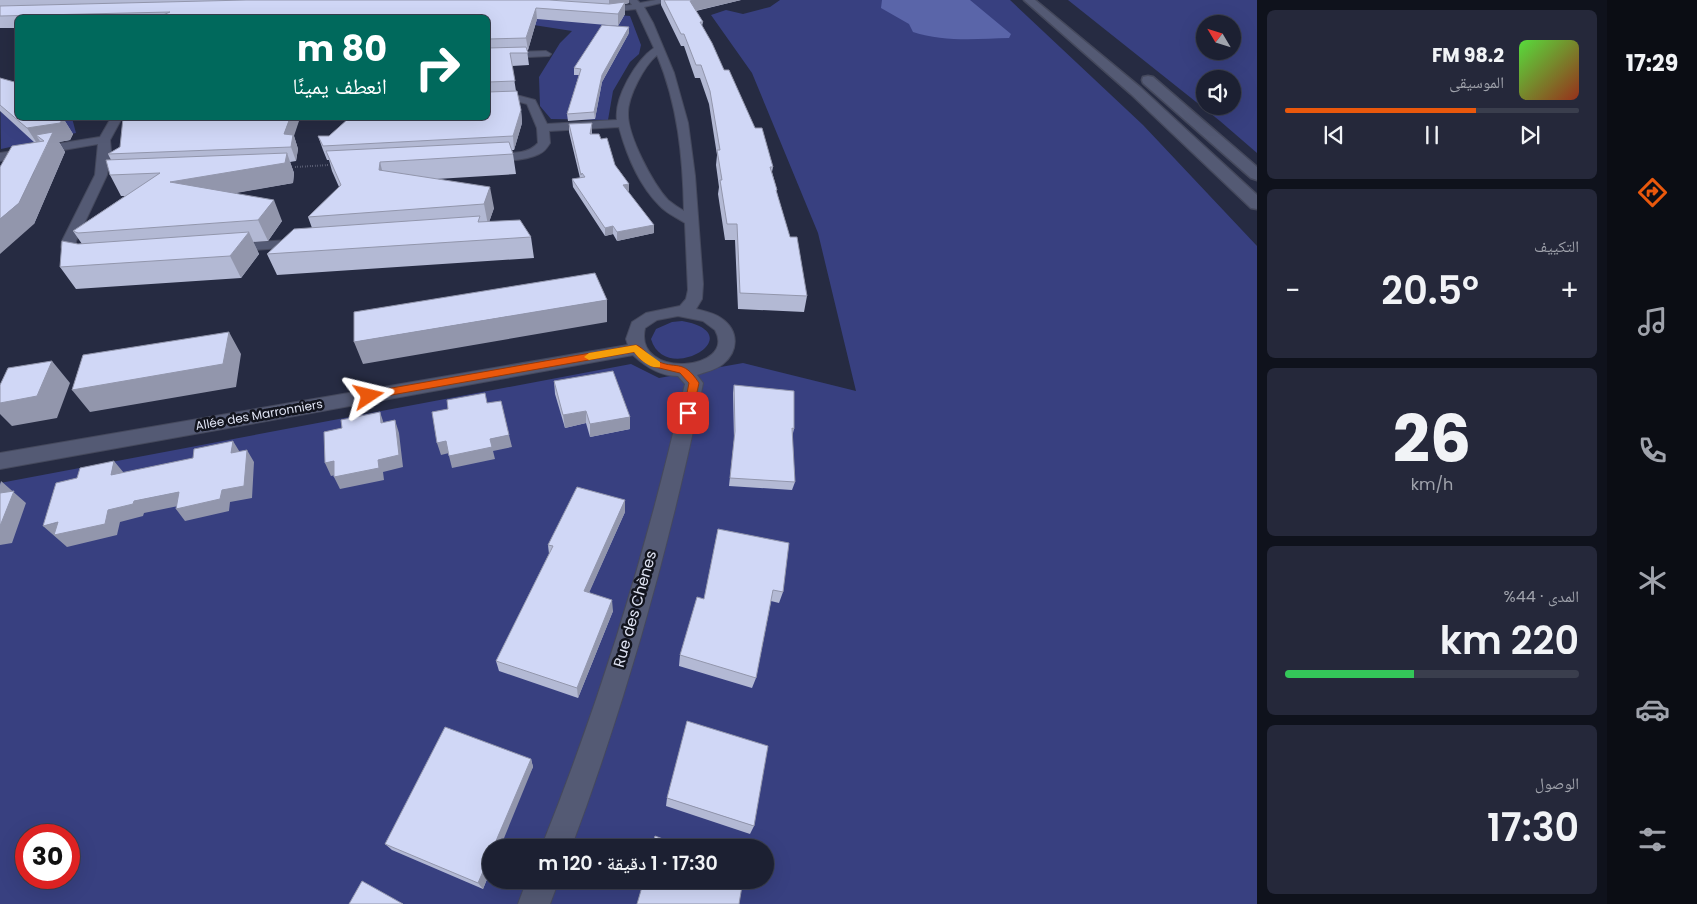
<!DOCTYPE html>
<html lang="ar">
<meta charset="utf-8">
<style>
:root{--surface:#1c2032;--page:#25283a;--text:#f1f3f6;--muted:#a0a3ac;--line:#3a3e4d;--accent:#ea580c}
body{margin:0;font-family:Poppins,"Noto Naskh Arabic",sans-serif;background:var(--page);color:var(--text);direction:rtl;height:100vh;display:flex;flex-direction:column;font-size:19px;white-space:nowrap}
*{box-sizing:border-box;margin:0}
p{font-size:16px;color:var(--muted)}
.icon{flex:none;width:28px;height:28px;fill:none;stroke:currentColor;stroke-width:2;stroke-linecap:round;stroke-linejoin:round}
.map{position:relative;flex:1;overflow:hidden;direction:ltr}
.sheet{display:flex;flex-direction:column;gap:10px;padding:10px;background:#0f121c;width:350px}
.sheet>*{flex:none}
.hud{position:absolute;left:15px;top:15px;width:475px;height:105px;border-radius:8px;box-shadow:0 5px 20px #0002,0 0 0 1px var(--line);direction:rtl;background:#00695c;color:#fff;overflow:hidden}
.needle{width:32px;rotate:308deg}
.tools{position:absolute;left:1196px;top:15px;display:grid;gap:10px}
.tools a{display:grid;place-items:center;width:45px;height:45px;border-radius:50%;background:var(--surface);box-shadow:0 5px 20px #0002,0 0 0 1px var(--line);font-size:25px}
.speed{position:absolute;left:15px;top:824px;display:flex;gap:10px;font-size:25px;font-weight:700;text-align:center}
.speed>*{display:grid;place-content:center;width:65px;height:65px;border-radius:50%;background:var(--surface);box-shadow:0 5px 20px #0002,0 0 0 1px var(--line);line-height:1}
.speed .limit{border:8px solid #d22;background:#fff;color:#111}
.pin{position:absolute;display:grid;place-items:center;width:42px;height:42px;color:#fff;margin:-21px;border-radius:10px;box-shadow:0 2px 8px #0006}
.me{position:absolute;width:55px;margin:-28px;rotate:80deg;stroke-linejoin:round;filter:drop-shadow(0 0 4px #0008)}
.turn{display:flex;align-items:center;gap:18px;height:105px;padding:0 20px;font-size:22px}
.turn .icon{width:65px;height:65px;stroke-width:2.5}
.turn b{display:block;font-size:35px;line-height:42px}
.big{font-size:38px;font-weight:600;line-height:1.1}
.sheet .card{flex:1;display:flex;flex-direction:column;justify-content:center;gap:8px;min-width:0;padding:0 18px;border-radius:8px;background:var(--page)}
.sheet .dial{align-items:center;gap:0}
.dial b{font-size:65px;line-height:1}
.song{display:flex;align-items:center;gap:15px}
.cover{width:60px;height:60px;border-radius:8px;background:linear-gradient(135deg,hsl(110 70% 55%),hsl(10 70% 35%))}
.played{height:5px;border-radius:2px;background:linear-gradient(90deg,var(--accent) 65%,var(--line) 65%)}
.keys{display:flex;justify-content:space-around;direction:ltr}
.heat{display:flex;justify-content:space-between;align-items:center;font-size:28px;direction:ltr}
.charge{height:8px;border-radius:4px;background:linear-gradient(90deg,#34c759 44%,var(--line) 0)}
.trip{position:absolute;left:482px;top:839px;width:292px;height:50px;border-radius:25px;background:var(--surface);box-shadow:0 5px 20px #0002,0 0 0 1px var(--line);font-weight:600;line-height:50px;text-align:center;direction:rtl}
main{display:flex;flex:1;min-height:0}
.dock{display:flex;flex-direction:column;width:90px;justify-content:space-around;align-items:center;background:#0b0d14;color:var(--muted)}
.dock .icon{width:35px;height:35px}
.dock .on{color:var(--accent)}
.dock b{font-size:22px;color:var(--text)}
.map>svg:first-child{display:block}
.green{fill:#384080;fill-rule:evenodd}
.water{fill:#5a65a9}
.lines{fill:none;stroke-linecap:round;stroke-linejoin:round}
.minor-casing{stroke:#45495d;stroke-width:2}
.tertiary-casing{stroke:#45495d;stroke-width:3}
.path{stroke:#898da1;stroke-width:2;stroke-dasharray:0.5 2;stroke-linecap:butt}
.minor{fill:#545a74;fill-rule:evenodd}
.tertiary{fill:#545a74;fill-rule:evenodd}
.wall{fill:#b3b9d4}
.shaded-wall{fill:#9296ac}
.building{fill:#d0d7f6;stroke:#9296ac}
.route{fill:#ea580c;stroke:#983908}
.slow{fill:#f59e0b}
.labels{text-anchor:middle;stroke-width:5;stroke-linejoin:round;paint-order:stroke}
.street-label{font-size:12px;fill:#dfe3f3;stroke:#12141e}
.near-street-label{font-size:15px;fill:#dfe3f3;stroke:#12141e}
</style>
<main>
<nav class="dock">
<b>17:29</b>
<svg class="icon on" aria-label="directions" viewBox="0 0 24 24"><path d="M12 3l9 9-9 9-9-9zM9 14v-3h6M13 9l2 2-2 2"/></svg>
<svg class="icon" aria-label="music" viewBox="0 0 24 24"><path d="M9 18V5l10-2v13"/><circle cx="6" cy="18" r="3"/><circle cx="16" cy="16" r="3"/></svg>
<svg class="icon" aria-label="phone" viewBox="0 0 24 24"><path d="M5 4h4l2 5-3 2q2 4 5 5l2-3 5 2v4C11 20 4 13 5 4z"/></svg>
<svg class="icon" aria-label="climate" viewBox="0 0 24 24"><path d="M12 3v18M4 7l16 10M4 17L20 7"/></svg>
<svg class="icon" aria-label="car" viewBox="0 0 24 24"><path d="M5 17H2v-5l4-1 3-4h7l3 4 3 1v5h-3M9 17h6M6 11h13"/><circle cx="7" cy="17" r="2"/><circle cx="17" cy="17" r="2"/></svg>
<svg class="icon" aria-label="filters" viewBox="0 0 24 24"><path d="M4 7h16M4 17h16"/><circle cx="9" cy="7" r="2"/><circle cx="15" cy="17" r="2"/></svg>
</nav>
<section class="sheet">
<div class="card">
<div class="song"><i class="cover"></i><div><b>98.2 FM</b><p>الموسيقى</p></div></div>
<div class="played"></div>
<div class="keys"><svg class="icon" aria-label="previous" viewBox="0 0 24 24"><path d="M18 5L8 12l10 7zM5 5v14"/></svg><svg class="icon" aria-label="pause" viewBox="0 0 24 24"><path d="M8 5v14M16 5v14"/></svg><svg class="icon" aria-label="next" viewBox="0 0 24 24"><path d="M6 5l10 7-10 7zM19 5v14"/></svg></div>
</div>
<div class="card"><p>التكييف</p>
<div class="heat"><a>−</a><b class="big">20.5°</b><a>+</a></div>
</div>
<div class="card dial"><b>26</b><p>km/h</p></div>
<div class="card"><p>المدى · 44%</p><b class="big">220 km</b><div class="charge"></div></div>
<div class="card"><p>الوصول</p><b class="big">17:30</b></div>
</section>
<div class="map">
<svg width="1257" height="904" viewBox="0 0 1257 904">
<rect width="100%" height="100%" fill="#262b42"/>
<path class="green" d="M 780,0 L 1010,0 L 1143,125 L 1257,246 L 1257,904 L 0,904 L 0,483 L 631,364 L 659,378 L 743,363 L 856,391 L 818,233 L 752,73 L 711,15 L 726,10 L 743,14 L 770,7 ZM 26,835 L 69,835 L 69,878 L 26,878 ZM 491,848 L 766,848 L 766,880 L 491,880 Z
M 1068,0 L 1257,0 L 1257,153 L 1220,121 ZM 1205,24 L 1232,24 L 1232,51 L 1205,51 ZM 1205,79 L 1232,79 L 1232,106 L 1205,106 Z
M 519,7 L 630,16 L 641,45 L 639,54 L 630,62 L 613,91 L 608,120 L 551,119 L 540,106 L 539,77 L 560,43 L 572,31 L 488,18 L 210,18 Z
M 0,78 L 17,85 L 18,118 L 72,118 L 76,133 L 1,149 Z
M 682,321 C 754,334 665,387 651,339 L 656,329 L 672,322 Z"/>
<path class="water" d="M 882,0 L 970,0 L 1011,34 L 1009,38 C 977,39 943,42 913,32 L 909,24 L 881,8 Z"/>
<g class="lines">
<g class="minor-casing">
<path id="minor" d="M 628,0 L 637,0 L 640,3 L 656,0 L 673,0 L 644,7 L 653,23 L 674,73 L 688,123 L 695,176 L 703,284 L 702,299 L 696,309 C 704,311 714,313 721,318 C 739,330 739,351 723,364 C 716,370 705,372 697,375 L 703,383 L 699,404 C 667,555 625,704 571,848 L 541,848 C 599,704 645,555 680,404 L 685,384 L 678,376 C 660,376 646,367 633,355 L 0,469 L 0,453 L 628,345 L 626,339 L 632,322 L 646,313 L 680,306 L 686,299 L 688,290 L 685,223 C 676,217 666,213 659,205 C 639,185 626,153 619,127 L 549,131 L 550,143 C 547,148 544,152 539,154 C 528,160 488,165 480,157 C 491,145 521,162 538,143 L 537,128 L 527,104 L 520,102 L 488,103 L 488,97 L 520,96 L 535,100 L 547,124 L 617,120 C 614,98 636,60 654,48 L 636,9 L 599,13 L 595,10 L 599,7 L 632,5 ZM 657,55 C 678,105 683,157 684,211 C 679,208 673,204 668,200 C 653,184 627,135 628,113 C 628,96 644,66 657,55 ZM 678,316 L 703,321 L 715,330 C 738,371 633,380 645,328 L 657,320 Z
M 546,51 L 551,54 L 549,56 L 488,59 L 488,53 Z
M 111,118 L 122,118 L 110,140 L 111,151 L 107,175 L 76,241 L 76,250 L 90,256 L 92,259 L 90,262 L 85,263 L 65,256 L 61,247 L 62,241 L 95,175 L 98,144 L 0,161 L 0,153 L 100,137 Z
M 304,239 L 309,240 L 311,243 L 309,246 L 228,252 L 223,251 L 221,248 L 223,245 L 228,244 Z
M 527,880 L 559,880 L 550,904 L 518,904 Z"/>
</g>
<g class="tertiary-casing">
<path id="tertiary" d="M 1024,0 L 1035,0 L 1141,88 L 1257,195 L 1257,209 L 1251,208 L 1131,94 Z
M 1148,76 L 1153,77 L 1257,167 L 1257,180 L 1251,178 L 1143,83 L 1142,80 L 1143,77 Z"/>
</g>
<path class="path" d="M 295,167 L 329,165"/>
<use href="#minor" class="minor"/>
<use href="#tertiary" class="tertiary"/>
</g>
<path class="wall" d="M 0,0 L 629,0 L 629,3 L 625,4 L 625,14 L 618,26 L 537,19 L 528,50 L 527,50 L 529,65 L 512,66 L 516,91 L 521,110 L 522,123 L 514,150 L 512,150 L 513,154 L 516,174 L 437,179 L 494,208 L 489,222 L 531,237 L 534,258 L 277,275 L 267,254 L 312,228 L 308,217 L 339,187 L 332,171 L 329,160 L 327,160 L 323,150 L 318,136 L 329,136 L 346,121 L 345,118 L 488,118 L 488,18 L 18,18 L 18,28 L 0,28 Z
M 661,0 L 741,0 L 696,11 L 703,22 L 702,26 L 724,70 L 755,128 L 773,167 L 772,172 L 777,190 L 777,193 L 807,296 L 804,312 L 738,309 L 735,240 L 725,240 L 718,194 L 719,187 L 716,165 L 717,155 L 709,104 L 700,78 L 695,78 L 684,46 L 681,46 L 661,5 Z
M 629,33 L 602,82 L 595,119 L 568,121 L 567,114 L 579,75 L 574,75 L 574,68 Z
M 0,78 L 18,118 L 63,118 L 73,134 L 70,140 L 59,142 L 65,152 L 34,224 L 35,143 L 0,111 Z
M 592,123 L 592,134 L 601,139 L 615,165 L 629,184 L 629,191 L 628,191 L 654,233 L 617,241 L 613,234 L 605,236 L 573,187 L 572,179 L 580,178 L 569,132 L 569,124 Z
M 294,136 L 298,149 L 296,161 L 290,162 L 294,173 L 293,183 L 234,193 L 282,221 L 268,241 L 253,242 L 259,254 L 241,278 L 76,289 L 60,267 L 78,244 L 82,244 L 73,231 L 125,196 L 121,196 L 110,175 L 111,160 L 108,154 L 120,147 Z
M 554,381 L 630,429 L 590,437 L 586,423 L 565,428 L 555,394 Z
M 734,385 L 794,429 L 792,437 L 795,482 L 792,490 L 729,486 L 734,440 L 733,393 Z
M 625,512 L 589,592 L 613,611 L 578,698 L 499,671 L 496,661 L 549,554 L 548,545 Z
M 718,529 L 783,592 L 779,603 L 771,601 L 756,678 L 752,688 L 679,666 L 680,655 L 704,599 Z
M 531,759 L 533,767 L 491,848 L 491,869 L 483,889 L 392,850 L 385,844 Z
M 667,798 L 754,826 L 750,834 L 666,806 Z"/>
<path class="shaded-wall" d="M 609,0 L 629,0 L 629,3 L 625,4 L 625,14 L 618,26 L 618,14 L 609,5 Z
M 694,0 L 741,0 L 690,12 L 690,1 Z
M 536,8 L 537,19 L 528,50 L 526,38 Z
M 629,27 L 629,33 L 602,82 L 595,119 L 594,112 L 602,75 Z
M 521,110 L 522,123 L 514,150 L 513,136 Z
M 63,118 L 73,134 L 70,140 L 59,142 L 65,152 L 34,224 L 0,254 L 0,219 L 19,203 L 48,143 L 45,144 L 44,141 L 36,135 L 42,144 L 38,145 L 27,128 L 60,123 Z
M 290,118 L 300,118 L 294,136 L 298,149 L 296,161 L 291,147 L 284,134 Z
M 592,123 L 592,130 L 590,142 L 590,134 Z
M 287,153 L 294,173 L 293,183 L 181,203 L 170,182 Z
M 380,162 L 385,182 L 379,170 Z
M 629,184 L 629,191 L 623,192 L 623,185 Z
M 490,187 L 494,208 L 488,225 L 484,204 Z
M 274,200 L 282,221 L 268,241 L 258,220 Z
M 654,225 L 654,233 L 617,241 L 617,232 Z
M 613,226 L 613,234 L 605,236 L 605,228 Z
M 249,232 L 259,254 L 241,278 L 230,256 Z
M 607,300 L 607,322 L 363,364 L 354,342 Z
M 229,332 L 241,354 L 236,387 L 90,412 L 72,390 Z
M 52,361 L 70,383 L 57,418 L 12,426 L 0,414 L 0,403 Z
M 586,411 L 586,423 L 565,428 L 563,415 Z
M 380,412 L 384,424 L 381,423 Z
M 630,417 L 630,429 L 590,437 L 590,424 Z
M 395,420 L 399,433 L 403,467 L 383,472 L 384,480 L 340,489 L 334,477 L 378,460 Z
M 509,435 L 512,447 L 493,451 L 495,459 L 452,468 L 449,456 L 490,439 Z
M 233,441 L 241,454 L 231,453 Z
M 446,441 L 449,453 L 441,455 L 437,443 Z
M 247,450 L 254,462 L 252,498 L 230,502 L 229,511 L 185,521 L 176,509 L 222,490 Z
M 114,461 L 124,473 L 111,475 Z
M 334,461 L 340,474 L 331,476 L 325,463 Z
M 1,481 L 26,503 L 12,543 L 0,545 L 0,485 Z
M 179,492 L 188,504 L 144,513 L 143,516 L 120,522 L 117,535 L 67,547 L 43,526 L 108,510 L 134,501 Z
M 625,500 L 625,512 L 585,602 L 584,591 Z
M 612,600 L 613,611 L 578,698 L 577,688 Z
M 531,759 L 533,767 L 500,848 L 493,848 Z
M 491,853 L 491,869 L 483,889 L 478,883 Z"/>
<path class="building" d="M 246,0 L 549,0 L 609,4 L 625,2 L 618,14 L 536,8 L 526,38 L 488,39 L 488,18 L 156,18 L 170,12 L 0,16 L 0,6 Z
M 664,0 L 694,0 L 690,1 L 703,22 L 700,22 L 712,43 L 724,70 L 729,70 L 755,128 L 762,128 L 773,167 L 770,167 L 777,190 L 776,190 L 790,237 L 797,237 L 807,296 L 740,293 L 737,224 L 727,224 L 720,180 L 722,180 L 717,150 L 720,150 L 710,91 L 701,65 L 696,65 L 684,34 L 681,34 Z
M 602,25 L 629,27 L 602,75 L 594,112 L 567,114 L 581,69 L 574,68 Z
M 526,47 L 528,53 L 510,53 L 515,81 L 488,82 L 488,48 Z
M 0,78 L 18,83 L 18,118 L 63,118 L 60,123 L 27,128 L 0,105 Z
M 517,91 L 521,110 L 513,136 L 323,146 L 318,136 L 329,136 L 348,119 L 347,118 L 488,118 L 488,92 Z
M 123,118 L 290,118 L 284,134 L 293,135 L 291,147 L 108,154 L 120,147 Z
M 592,123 L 590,134 L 599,134 L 601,139 L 607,138 L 615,165 L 629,184 L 623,185 L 654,225 L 617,232 L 613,226 L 605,228 L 572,179 L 585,177 L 582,173 L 581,175 L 569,124 Z
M 53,132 L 19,203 L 0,219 L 0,167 L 12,146 L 44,141 L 36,135 Z
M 509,142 L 513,154 L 380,162 L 379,170 L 490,187 L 484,204 L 308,217 L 341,185 L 326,151 Z
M 287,153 L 285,163 L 170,182 L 274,200 L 258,220 L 78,233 L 73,231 L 160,173 L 110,175 L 106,160 Z
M 480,216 L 478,222 L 520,220 L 531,237 L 267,254 L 294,229 Z
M 249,232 L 230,256 L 60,267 L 62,241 L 78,244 Z
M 595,273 L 607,300 L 354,342 L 354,312 Z
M 229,332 L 223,364 L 72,390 L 83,355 Z
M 52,361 L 37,396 L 0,403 L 0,385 L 8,368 Z
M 613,371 L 630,417 L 590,424 L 586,411 L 563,415 L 554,381 Z
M 734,385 L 794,391 L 794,429 L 792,428 L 795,482 L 730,478 L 735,431 Z
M 485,393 L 487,403 L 501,401 L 509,435 L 490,439 L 492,447 L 449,456 L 446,441 L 437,443 L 432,412 L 448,409 L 447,400 Z
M 380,412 L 381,423 L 395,420 L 399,455 L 378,460 L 379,468 L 334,477 L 334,461 L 325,463 L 324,432 L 342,428 L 341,420 Z
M 233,441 L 231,453 L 247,450 L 244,486 L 222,490 L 220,499 L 176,509 L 179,492 L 134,501 L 133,504 L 108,510 L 105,524 L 54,535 L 58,522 L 43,526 L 56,483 L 77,478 L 80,468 L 114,461 L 111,475 L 193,458 L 194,449 Z
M 577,487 L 625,500 L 584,591 L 612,600 L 577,688 L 496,661 L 553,546 L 548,545 Z
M 14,491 L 0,526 L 0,493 Z
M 718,529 L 789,543 L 783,592 L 773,590 L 756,678 L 680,655 L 697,597 L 704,599 Z
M 687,721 L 768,746 L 754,826 L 667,798 Z
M 445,727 L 531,759 L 493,848 L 491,848 L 491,853 L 478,883 L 385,844 Z
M 655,836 L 687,848 L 652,848 Z
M 644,880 L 743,880 L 739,904 L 637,904 Z
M 362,881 L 403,904 L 349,904 Z"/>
<path class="route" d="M 636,345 C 644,348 648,356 655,360 C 676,371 682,357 699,383 L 692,415 L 688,416 L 683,413 L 689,383 L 680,373 L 651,366 L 640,359 L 634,352 L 369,399 L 364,396 L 369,392 Z"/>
<path class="slow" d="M 636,345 L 660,362 L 660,367 C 650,369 640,360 634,352 L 589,360 L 584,357 L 589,353 Z"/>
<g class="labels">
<g class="street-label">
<text transform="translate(259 415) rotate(-10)" y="4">Allée des Marronniers</text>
</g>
<g class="near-street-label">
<text transform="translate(635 609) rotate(-74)" y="5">Rue des Chènes</text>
</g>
</g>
</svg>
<div class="tools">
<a><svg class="needle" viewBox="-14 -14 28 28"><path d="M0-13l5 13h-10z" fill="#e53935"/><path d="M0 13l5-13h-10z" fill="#a0a3ac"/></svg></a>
<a><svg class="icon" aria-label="sound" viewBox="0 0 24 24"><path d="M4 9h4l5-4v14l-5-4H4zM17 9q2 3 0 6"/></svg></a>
</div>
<div class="speed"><div class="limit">30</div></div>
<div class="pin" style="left:688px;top:413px;background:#d93025"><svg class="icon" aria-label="arrive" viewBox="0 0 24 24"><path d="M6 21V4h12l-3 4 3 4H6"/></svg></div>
<svg class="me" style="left:369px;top:396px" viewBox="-20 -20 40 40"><path d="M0-17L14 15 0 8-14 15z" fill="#ea580c" stroke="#fff" stroke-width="4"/></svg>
<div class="trip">17:30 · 1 دقيقة · 120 m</div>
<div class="hud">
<div class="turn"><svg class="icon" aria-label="right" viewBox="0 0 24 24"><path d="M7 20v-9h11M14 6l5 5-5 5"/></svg><div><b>80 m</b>انعطف يمينًا</div></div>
</div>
</div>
</main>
